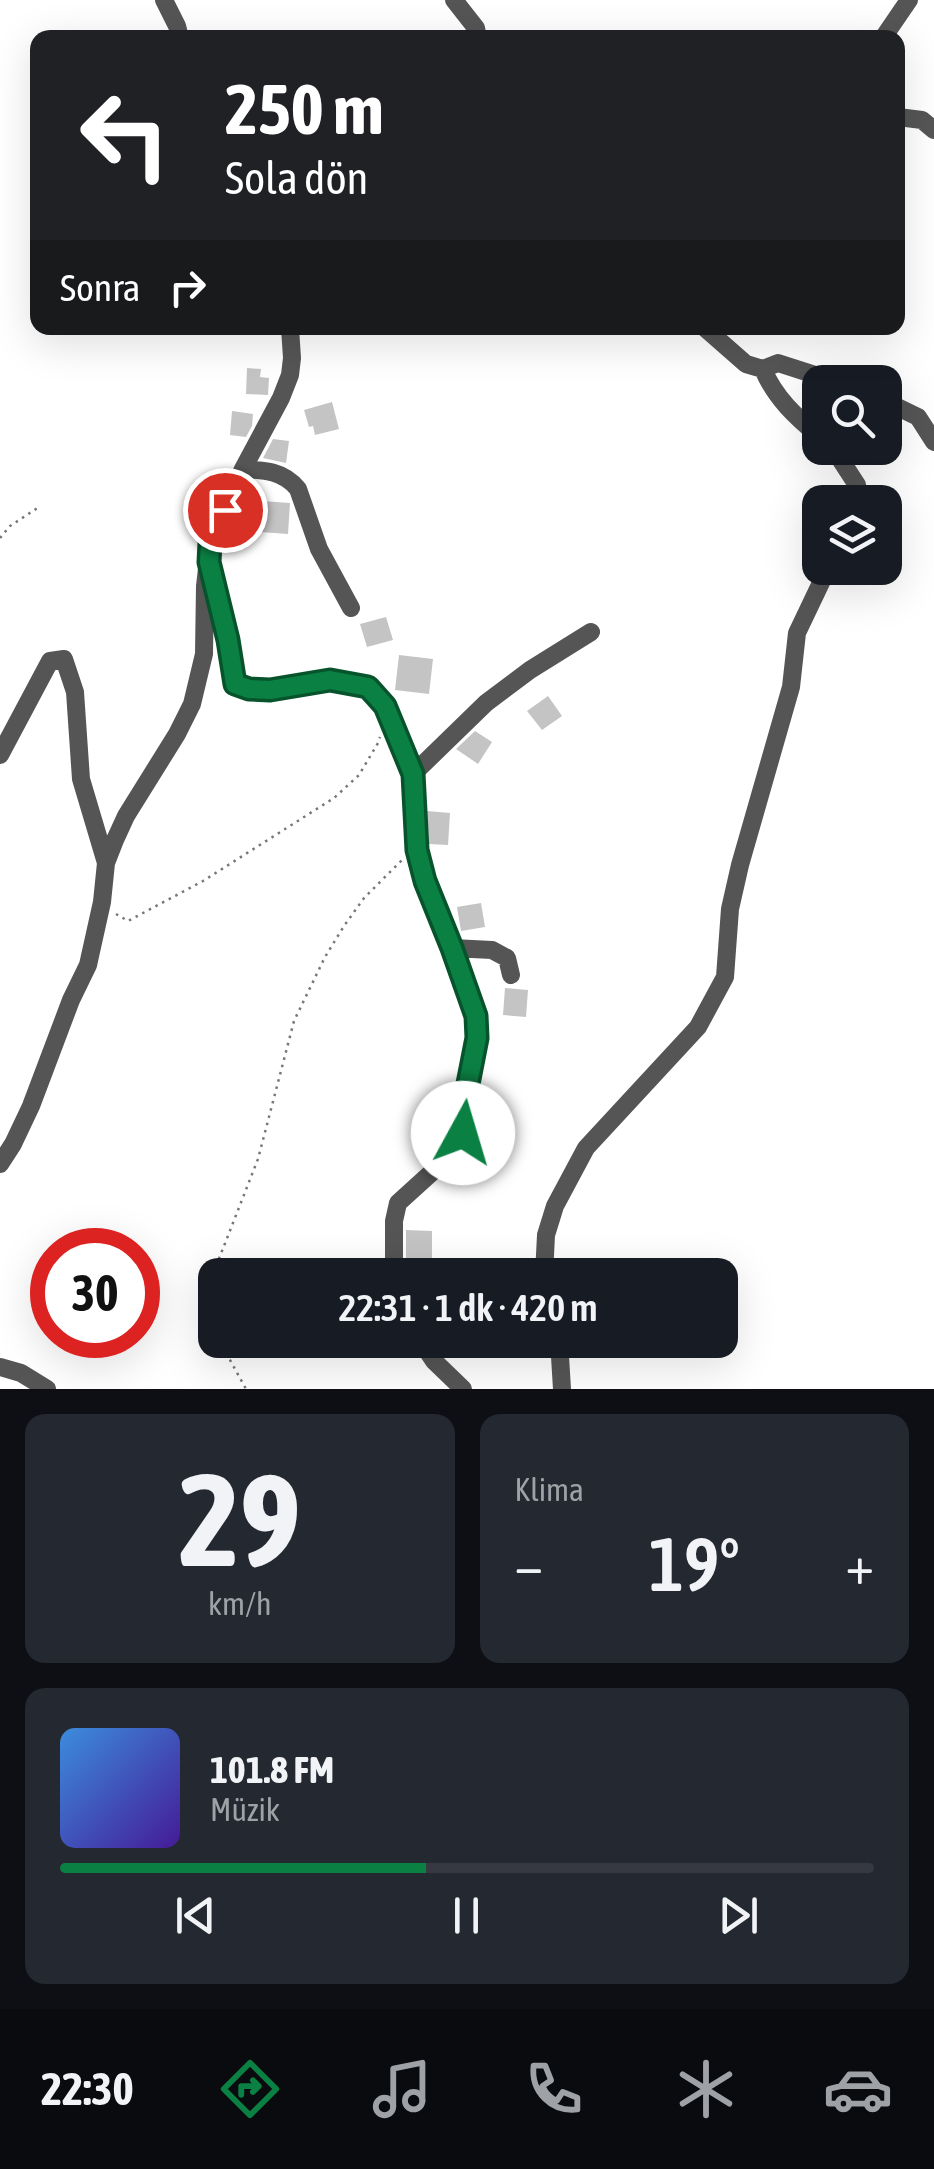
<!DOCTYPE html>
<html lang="tr">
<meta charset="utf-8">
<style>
:root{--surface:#171b24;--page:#242831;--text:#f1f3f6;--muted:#9ea1a6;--line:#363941;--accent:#0b8043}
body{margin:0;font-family:"Asap Condensed",sans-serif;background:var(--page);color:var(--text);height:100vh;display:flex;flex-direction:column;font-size:38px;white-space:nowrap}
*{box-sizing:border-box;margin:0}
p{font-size:32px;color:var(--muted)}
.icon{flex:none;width:55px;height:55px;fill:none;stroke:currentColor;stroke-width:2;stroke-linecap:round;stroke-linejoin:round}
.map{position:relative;height:1389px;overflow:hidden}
.sheet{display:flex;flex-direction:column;gap:25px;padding:25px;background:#0d0f14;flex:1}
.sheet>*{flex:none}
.hud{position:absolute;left:30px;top:30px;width:875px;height:305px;border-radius:20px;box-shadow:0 10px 40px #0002;background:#202124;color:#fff;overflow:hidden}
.buttons{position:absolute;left:802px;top:365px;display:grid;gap:20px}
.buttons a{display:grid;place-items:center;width:100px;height:100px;border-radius:20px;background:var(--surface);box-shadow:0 10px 40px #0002;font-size:50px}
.speed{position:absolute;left:30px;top:1228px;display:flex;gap:20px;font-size:50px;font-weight:700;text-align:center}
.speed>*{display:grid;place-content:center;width:130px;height:130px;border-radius:50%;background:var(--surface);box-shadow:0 10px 40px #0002;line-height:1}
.speed .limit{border:15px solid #d22;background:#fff;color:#111}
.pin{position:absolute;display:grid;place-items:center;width:85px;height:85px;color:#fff;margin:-42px;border:5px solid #fff;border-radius:50%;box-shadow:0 2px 10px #0007}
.me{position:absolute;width:110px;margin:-55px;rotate:6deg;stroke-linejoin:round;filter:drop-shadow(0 0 8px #0008)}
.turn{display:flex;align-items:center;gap:35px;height:210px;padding:0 30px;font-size:45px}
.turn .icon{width:130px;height:130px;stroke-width:2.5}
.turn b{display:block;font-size:70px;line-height:85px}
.then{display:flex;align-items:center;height:95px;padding:0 30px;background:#0003;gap:20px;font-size:38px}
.big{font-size:75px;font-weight:600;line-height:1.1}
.sheet .card{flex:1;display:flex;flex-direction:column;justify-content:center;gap:15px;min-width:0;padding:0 35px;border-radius:20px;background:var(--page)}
.sheet .dial{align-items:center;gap:0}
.dial b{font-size:130px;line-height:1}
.song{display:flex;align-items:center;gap:30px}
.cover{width:120px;height:120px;border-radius:15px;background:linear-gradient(135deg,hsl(210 70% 55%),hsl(260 70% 35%))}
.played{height:10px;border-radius:5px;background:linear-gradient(90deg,var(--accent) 45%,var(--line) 45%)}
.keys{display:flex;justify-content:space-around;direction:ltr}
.heat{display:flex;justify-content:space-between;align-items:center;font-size:55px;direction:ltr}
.sheet .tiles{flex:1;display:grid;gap:25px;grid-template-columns:1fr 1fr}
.card:last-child{grid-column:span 2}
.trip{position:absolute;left:198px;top:1258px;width:540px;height:100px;border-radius:20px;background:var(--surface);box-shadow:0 10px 40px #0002;font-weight:600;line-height:100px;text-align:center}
.menu{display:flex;height:160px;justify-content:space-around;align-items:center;background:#090b0e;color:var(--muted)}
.menu .icon{width:70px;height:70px}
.menu .current{color:var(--accent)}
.menu b{font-size:45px;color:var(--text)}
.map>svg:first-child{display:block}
.building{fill:#c4c4c4}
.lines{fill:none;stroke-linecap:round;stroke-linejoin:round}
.path{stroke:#777;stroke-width:2.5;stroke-dasharray:2.5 5;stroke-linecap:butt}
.minor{stroke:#555;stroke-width:18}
.route-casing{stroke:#07532c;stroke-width:25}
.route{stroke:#0b8043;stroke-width:18}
</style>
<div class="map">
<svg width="934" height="1389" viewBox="0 0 934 1389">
<rect width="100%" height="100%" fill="#fff"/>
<path class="building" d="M 247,368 L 261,369 L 260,377 L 269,378 L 268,395 L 246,394 Z
M 332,402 L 339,429 L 315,435 L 313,426 L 309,427 L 304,410 Z
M 232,411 L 253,414 L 252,426 L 246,437 L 230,435 Z
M 273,439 L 289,441 L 286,463 L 263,458 Z
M 262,501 L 290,503 L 288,534 L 260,532 Z
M 386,617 L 393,640 L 367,647 L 360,624 Z
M 399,655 L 433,659 L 429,694 L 395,690 Z
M 548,696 L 562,716 L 542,730 L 527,711 Z
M 475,731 L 492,742 L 478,764 L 456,749 Z
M 427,811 L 450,813 L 448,845 L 429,844 Z
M 481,903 L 485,927 L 461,931 L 457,907 Z
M 505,988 L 528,990 L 526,1017 L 503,1015 Z
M 406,1230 L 432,1231 L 432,1260 L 406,1260 Z"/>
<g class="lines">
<path class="path" d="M 0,538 L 10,526 L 39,507
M 116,914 L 128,921 L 203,881 L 334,798 L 359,775 L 378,743 L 380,737
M 215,1318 L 213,1274 L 258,1159 L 294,1021 L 325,957 L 344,926 L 364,898 L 403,859
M 219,1340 L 246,1389"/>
<path class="minor" d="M 164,0 L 177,26 L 180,38
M 454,0 L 476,28 L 478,38
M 883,38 L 909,0
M 898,117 L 922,120 L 934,130
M 705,328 L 746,364 L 763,369
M 885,401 L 918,417 L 934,442
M 820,437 C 796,417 775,398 763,369 L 778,363 L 837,382
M 833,448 L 857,485 L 860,502
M 243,469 C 264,470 284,471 298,489 L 319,549 L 351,608
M 211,573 L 228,640 L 235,683 L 249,689 L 270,690 L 331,680 L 368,687 L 385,706 L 413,774 L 417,851 L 425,881 L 452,948 L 476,1015 L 477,1038 L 466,1094 L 463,1133 L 452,1154 L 398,1203 L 394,1221 L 394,1275
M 0,755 L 50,661 L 64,659 L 75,692 L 81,779 L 106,863
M 413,774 L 486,703 L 530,670 L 591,632
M 452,948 L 492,950 L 507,958 L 511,975
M 0,1164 L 13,1144 L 31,1106 L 71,1000 L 88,965 L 102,902 L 106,863 L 115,840 L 126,816 L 177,734 L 192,704 L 204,654 L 205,586 L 210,543 L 243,469 L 281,398 L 290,375 L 292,358 L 290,328
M 544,1275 L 546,1235 L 555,1206 L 586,1148 L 698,1027 L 725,977 L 730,909 L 740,865 L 791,687 L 797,633 L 828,568
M 420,1340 L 434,1361 L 463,1389
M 559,1340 L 562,1389
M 0,1367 L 21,1373 L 47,1389"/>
</g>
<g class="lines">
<g class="route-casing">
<path id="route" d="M 225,510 L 210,543 L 209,562 L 228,640 L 235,684 L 249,689 L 270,690 L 330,680 L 368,687 L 385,706 L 413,774 L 417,850 L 425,881 L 452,948 L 476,1016 L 477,1038 L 466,1094 L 463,1133"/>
</g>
<use href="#route" class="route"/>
</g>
</svg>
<div class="buttons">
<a><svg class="icon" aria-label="search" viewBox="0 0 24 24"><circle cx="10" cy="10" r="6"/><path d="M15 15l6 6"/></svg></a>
<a><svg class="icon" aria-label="layers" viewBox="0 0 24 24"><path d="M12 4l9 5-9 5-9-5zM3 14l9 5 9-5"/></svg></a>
</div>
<div class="speed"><div class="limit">30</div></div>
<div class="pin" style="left:225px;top:510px;background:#d93025"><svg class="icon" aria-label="arrive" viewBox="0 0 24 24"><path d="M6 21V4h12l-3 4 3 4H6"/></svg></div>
<svg class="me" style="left:463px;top:1133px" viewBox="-20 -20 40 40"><circle r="19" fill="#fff"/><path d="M0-13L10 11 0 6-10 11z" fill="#0b8043"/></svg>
<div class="trip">22:31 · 1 dk · 420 m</div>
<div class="hud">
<div class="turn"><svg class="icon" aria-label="left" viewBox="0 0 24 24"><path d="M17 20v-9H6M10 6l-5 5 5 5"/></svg><div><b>250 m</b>Sola dön</div></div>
<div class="then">Sonra<svg class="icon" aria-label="right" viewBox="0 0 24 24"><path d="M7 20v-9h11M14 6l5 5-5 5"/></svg></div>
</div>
</div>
<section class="sheet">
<div class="tiles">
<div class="card dial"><b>29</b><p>km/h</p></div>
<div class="card"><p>Klima</p>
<div class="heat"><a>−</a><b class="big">19°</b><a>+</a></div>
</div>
<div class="card">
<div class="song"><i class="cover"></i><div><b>101.8 FM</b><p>Müzik</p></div></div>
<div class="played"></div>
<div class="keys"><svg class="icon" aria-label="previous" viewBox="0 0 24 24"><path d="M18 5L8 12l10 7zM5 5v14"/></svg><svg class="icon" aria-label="pause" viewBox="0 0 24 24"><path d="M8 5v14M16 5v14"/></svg><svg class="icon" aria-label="next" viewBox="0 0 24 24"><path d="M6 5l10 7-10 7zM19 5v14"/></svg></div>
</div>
</div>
</section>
<nav class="menu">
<b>22:30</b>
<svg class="icon current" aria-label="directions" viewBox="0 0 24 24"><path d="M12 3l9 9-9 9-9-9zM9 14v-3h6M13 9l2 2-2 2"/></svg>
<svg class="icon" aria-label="music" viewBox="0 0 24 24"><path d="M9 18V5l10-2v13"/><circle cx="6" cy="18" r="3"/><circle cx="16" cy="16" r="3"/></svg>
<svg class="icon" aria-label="phone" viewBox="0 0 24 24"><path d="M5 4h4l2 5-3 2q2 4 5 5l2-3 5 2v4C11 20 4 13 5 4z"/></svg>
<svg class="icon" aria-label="climate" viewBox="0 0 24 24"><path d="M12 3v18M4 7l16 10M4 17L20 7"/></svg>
<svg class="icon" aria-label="car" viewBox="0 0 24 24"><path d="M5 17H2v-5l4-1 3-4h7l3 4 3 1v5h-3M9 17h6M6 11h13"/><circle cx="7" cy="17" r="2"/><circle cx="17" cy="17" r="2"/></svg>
</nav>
